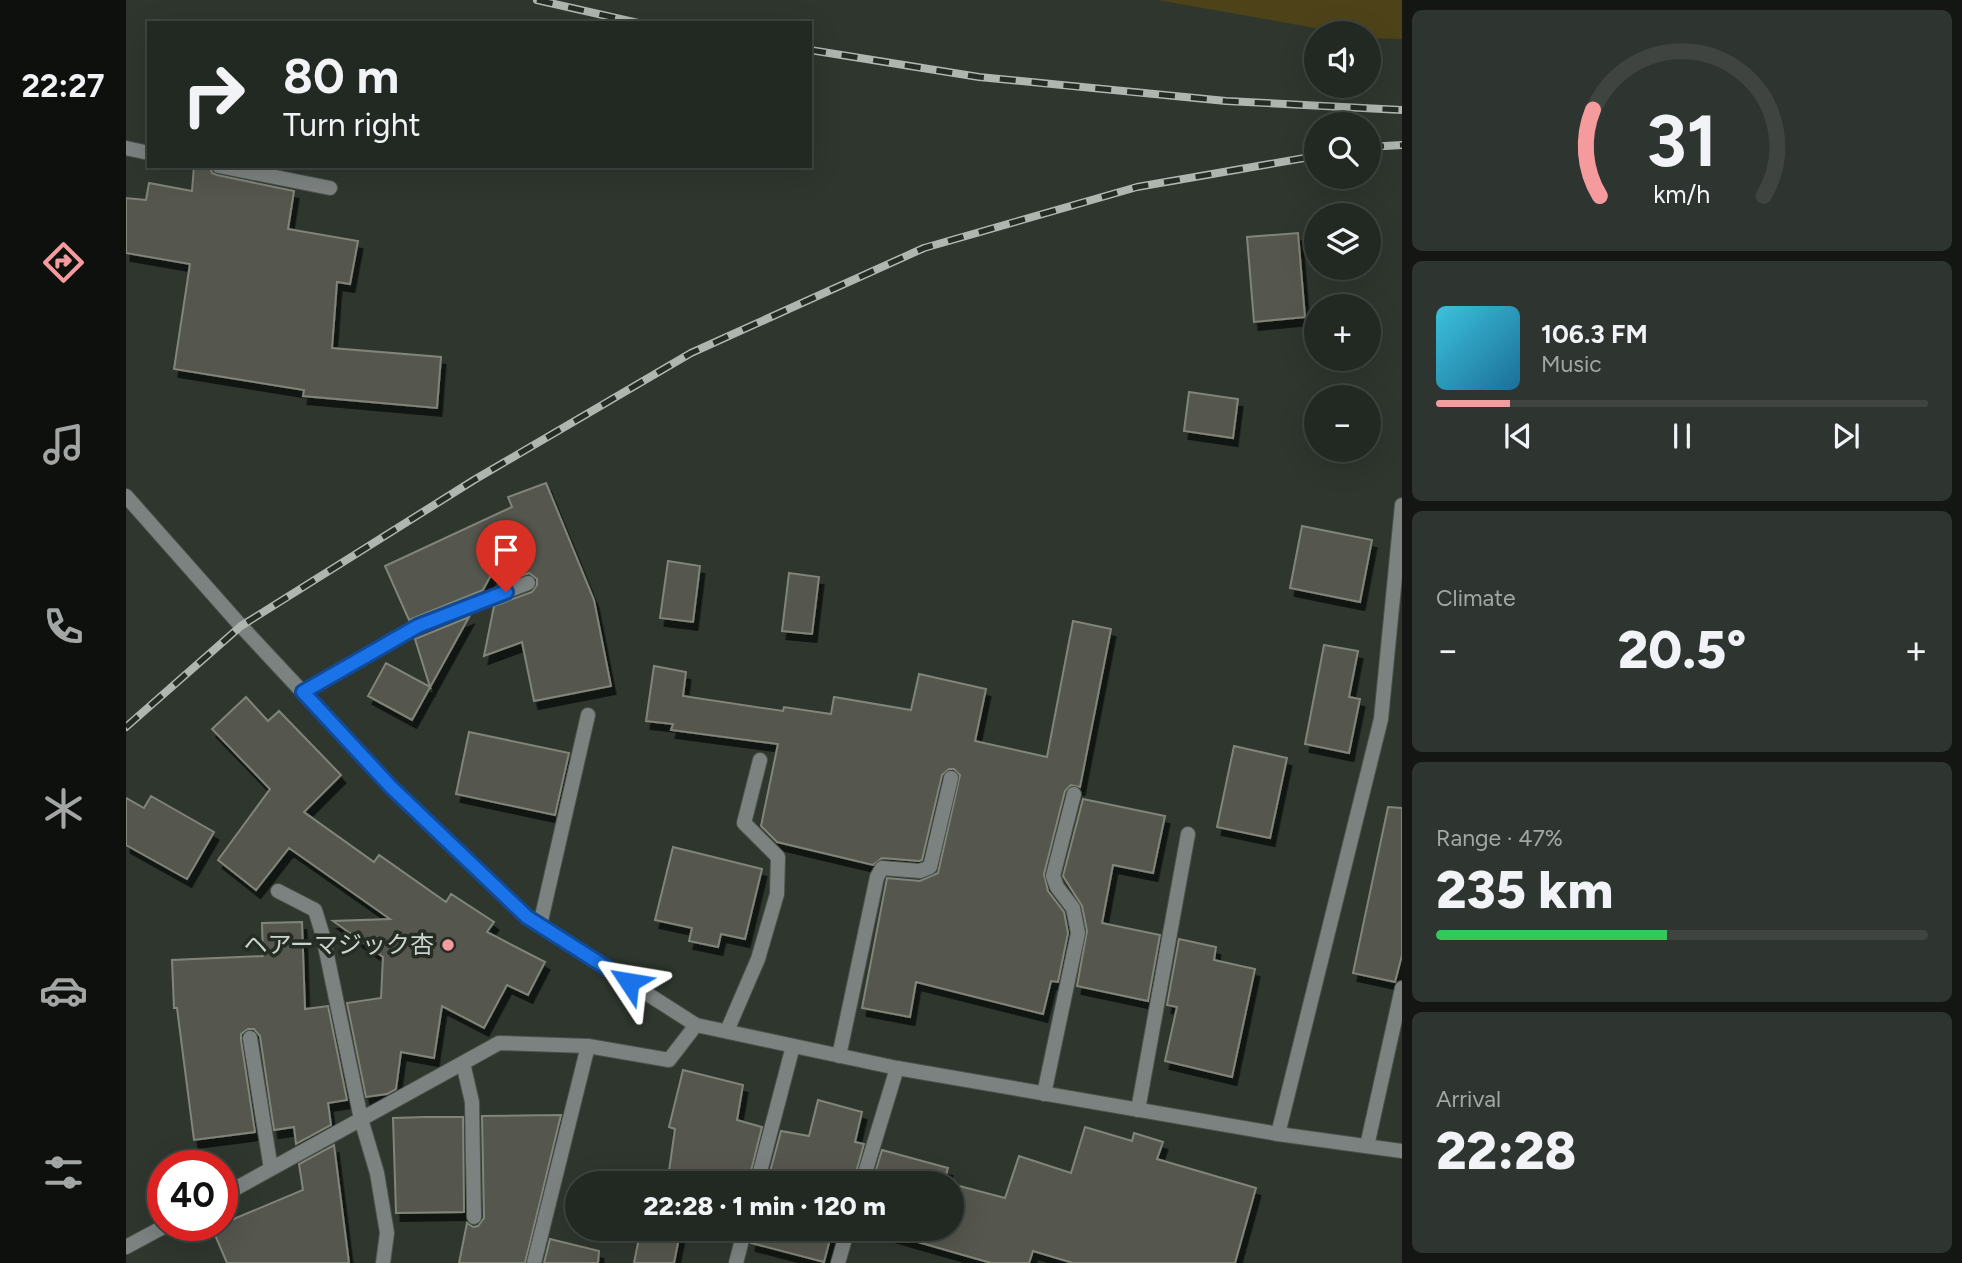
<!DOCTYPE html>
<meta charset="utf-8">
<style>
:root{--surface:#222822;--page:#2e342f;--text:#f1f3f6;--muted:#a2a6a5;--line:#3f4440;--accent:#f59b9e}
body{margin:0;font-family:Figtree,"Noto Sans JP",sans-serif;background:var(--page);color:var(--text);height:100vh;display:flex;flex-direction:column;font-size:26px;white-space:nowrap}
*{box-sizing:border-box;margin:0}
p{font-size:23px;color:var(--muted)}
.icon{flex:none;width:38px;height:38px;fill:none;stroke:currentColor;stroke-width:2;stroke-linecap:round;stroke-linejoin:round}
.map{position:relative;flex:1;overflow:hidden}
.side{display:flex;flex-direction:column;gap:10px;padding:10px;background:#131613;width:560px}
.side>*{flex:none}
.top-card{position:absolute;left:21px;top:21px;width:665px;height:147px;border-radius:0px;box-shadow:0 7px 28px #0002,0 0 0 2px var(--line);background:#222822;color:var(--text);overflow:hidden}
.fabs{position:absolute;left:1178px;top:21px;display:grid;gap:14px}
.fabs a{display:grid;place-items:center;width:77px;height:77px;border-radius:50%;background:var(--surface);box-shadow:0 7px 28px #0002,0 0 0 2px var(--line);font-size:35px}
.speed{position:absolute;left:21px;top:1150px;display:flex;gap:14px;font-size:35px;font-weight:700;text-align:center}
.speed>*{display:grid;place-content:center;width:91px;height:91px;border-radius:50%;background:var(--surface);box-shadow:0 7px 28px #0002,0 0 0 2px var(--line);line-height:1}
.speed .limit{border:10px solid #d22;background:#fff;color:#111}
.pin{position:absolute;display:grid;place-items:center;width:60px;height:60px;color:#fff;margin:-72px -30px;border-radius:50% 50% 50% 0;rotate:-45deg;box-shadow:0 0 7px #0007}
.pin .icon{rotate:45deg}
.me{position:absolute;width:77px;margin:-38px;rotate:303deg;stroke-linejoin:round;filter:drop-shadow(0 0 5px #0008)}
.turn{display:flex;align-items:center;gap:24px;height:147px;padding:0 21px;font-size:32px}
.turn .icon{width:91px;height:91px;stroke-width:2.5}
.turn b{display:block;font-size:49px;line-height:60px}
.big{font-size:52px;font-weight:800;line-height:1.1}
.side .tile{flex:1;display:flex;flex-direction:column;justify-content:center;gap:10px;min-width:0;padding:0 24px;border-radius:10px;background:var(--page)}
.side .dial{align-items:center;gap:0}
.dial svg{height:182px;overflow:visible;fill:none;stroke:var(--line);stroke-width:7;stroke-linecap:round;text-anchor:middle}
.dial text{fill:var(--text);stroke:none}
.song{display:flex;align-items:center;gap:21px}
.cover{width:84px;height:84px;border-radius:10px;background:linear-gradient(135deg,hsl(190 70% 55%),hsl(200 70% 35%))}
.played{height:7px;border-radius:4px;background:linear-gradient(90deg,var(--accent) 15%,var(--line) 15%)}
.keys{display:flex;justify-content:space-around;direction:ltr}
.heat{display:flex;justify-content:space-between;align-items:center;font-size:38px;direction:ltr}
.charge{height:10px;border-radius:5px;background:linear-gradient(90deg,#34c759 47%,var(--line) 0)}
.trip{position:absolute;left:439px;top:1171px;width:399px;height:70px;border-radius:35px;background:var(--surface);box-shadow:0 7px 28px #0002,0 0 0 2px var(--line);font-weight:800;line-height:70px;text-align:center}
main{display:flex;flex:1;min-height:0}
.menu{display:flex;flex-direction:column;width:126px;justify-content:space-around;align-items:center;background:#0e100e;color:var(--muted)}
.menu .icon{width:49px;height:49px}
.menu .current{color:var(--accent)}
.menu b{font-size:32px;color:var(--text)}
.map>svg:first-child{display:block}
.green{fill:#4e4318}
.building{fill:#54574d;stroke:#818479;stroke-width:2;filter:url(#shadow)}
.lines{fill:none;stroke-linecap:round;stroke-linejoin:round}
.minor-casing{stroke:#4b524b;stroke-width:16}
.tertiary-casing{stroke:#4b524b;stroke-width:16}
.minor{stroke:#7c8280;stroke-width:14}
.tertiary{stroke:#7c8280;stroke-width:14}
.rail-casing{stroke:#afb5af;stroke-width:8}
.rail{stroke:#242c24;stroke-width:5;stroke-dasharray:16;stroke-linecap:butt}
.route-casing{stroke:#114b97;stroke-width:18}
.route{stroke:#1a73e8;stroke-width:12}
.poi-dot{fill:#f59b9e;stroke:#242c24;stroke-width:2.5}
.labels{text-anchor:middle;stroke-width:7;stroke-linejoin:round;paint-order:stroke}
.poi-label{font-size:24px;fill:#cdd3ce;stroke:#242c24;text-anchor:end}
</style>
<main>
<nav class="menu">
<b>22:27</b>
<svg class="icon current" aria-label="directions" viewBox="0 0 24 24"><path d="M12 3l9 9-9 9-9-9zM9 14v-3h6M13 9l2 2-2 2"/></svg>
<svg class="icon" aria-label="music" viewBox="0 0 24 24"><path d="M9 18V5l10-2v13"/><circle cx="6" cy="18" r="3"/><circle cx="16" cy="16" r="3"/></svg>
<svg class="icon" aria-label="phone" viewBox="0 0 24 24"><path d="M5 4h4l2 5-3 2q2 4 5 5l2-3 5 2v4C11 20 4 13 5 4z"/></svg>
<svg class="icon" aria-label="climate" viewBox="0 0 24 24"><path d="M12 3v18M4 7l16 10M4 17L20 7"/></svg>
<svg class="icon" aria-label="car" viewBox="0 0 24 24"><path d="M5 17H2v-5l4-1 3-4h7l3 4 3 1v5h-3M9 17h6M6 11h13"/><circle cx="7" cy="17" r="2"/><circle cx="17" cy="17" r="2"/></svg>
<svg class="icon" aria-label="filters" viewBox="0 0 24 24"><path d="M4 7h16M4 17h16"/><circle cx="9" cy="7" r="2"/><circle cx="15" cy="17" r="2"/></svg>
</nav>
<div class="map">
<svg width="1276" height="1263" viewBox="0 0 1276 1263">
<defs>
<filter id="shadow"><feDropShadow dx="4.5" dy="8" stdDeviation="0" flood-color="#0009"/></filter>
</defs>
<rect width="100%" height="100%" fill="#2e362e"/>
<path class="green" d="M 1032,0 L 1276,0 L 1276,39 L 1245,38 L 1243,38 L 1242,33 L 1217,33 Z"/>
<path class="building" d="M 68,166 L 84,166 L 86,173 L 91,175 L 168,191 L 162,229 L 232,241 L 224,284 L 211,282 L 206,348 L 315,357 L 311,408 L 177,396 L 178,390 L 48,369 L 64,264 L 0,253 L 0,198 L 20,200 L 23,183 L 66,191 Z
M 1172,233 L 1179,317 L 1128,322 L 1121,237 Z
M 1063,392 L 1112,399 L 1107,438 L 1058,431 Z
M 420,483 L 468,600 L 485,686 L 408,701 L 396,642 L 358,656 L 368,606 L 406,592 L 411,585 L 411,579 L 403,573 L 373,584 L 380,547 L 357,590 L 283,620 L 259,566 L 386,507 L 382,497 Z
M 1176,526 L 1246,540 L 1234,602 L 1164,588 Z
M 542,561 L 574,566 L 567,622 L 534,618 Z
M 663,573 L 693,577 L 686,634 L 656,631 Z
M 343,617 L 286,720 L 242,696 L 260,663 L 304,687 L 289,639 Z
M 947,621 L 985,629 L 954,787 L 945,785 L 939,791 L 918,874 L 922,891 L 938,912 L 942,933 L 932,982 L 925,981 L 917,1014 L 790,982 L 784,1017 L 736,1008 L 761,878 L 794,881 L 812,873 L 834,775 L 828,769 L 823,769 L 816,775 L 796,860 L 793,861 L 756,858 L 747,865 L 651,842 L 635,826 L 652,744 L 545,730 L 547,724 L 520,721 L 528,666 L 560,672 L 557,696 L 657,711 L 658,707 L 705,714 L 708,697 L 785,710 L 793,674 L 860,689 L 849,741 L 921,757 Z
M 1198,645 L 1232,651 L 1223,697 L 1234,699 L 1223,753 L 1179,744 Z
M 120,697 L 142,721 L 153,711 L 215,775 L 178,812 L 248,862 L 253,855 L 320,902 L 325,894 L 368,922 L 361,932 L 419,962 L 402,995 L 381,985 L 358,1028 L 316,1006 L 308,1058 L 275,1052 L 270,1089 L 261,1094 L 240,1097 L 221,1003 L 255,998 L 257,957 L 207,921 L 264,919 L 163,848 L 130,890 L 92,860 L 144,789 L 86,729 Z
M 343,732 L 443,753 L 429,815 L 330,794 Z
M 1108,746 L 1161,758 L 1144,838 L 1091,827 Z
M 25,796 L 88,832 L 61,879 L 0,845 L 0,798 L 18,808 Z
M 957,799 L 1039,816 L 1027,873 L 987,865 L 976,923 L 1034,935 L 1022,1001 L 951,986 L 961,931 L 956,906 L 937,876 Z
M 1262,807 L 1276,808 L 1276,955 L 1269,982 L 1227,973 Z
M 547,847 L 636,869 L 619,939 L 595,934 L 592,947 L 563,941 L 566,928 L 529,920 Z
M 176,922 L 179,1009 L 202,1006 L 221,1100 L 202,1103 L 205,1125 L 170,1144 L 168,1127 L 148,1130 L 134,1036 L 128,1029 L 122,1029 L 115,1034 L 115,1040 L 129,1132 L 68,1140 L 51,1008 L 48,1008 L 46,960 L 137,956 L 136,923 Z
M 1053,939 L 1090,947 L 1088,960 L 1129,969 L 1106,1077 L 1039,1061 L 1051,1007 L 1041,1005 Z
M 557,1070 L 617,1085 L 611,1120 L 636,1127 L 622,1183 L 543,1171 L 549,1129 L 543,1127 Z
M 692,1100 L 736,1112 L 729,1142 L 738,1144 L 727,1183 L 641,1183 L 655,1131 L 683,1136 Z
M 435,1115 L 399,1263 L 333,1263 L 341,1223 L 347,1227 L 352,1226 L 358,1218 L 356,1116 Z
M 300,1117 L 337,1117 L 338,1212 L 270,1213 L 267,1118 Z
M 959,1127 L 1006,1141 L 1008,1133 L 1037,1142 L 1031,1159 L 1130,1188 L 1109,1263 L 947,1263 L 907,1251 L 903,1263 L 865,1263 L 743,1228 L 826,1228 L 826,1184 L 879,1198 L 893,1156 L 945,1173 Z
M 208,1145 L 223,1263 L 101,1263 L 86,1228 L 177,1190 L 173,1164 Z
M 756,1150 L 822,1168 L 818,1182 L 823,1183 L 746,1183 Z
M 515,1228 L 555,1228 L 548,1263 L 508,1263 Z
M 628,1228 L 707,1228 L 698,1262 L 625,1243 Z
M 424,1239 L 473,1251 L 472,1263 L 418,1263 Z"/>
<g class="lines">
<g class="minor-casing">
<path id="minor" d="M 0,148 L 23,153
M 93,166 L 204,188
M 177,692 L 292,626 L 402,583
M 152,891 L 189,910 L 197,936 L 235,1119 L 251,1173 L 261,1233 L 257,1263
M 414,925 L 462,715
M 601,1031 L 632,959 L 651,894 L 652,857 L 618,823 L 634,760
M 124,1038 L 145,1169
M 713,1056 L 751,877 L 756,868 L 794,871 L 804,867 L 825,778
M 337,1063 L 346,1102 L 348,1217
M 918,1094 L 952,933 L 947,908 L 931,887 L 927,876 L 948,794
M 1012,1110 L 1062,834
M 1152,1134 L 1255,719 L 1276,505
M 1241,1146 L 1276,988
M 631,1183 L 667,1046
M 736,1183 L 771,1068
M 96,1196 L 373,1043 L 462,1046 L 543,1060 L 570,1025
M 0,1247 L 41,1225
M 408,1263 L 462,1046
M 610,1263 L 619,1228
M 712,1263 L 722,1228"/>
</g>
<g class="tertiary-casing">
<path id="tertiary" d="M 0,496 L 115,626 L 265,787 L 401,917 L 570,1025 L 771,1068 L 1152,1134 L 1276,1151"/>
</g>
<use href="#minor" class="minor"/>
<use href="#tertiary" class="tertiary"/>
<g class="rail-casing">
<path id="rail" d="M 411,0 L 512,23
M 684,50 L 853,77 L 1100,101 L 1276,110
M 1242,147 L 1276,145
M 0,727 L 115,626 L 348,480 L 565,353 L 798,248 L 1011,187 L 1190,156"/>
</g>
<use href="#rail" class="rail"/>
</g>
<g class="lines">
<g class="route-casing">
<path id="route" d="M 380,592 L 292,626 L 177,692 L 265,787 L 401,917 L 503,982"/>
</g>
<use href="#route" class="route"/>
</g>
<circle class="poi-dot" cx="322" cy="945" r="7"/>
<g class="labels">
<g class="poi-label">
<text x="308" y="953">ヘアーマジック杏</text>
</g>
</g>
</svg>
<div class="fabs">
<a><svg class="icon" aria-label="sound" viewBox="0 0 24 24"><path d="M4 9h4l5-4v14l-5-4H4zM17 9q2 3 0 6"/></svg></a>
<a><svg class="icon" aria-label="search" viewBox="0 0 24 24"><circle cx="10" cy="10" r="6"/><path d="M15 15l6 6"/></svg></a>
<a><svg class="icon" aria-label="layers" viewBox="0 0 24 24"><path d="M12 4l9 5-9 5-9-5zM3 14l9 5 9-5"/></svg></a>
<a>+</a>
<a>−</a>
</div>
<div class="speed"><div class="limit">40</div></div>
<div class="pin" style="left:380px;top:592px;background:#d93025"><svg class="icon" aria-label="arrive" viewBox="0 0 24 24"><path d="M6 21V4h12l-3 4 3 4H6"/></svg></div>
<svg class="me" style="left:503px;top:982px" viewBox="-20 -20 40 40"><path d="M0-17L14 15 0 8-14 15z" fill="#1a73e8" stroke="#fff" stroke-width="4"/></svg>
<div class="trip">22:28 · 1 min · 120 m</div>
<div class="top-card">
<div class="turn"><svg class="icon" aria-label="right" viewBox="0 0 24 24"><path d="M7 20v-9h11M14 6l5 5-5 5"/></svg><div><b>80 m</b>Turn right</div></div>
</div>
</div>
<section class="side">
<div class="tile dial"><svg viewBox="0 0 100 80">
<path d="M14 69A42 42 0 1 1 86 69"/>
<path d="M14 69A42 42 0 0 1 11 31" stroke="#f59b9e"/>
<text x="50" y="56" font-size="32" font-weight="700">31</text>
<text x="50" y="72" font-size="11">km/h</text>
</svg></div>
<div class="tile">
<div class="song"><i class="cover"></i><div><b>106.3 FM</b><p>Music</p></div></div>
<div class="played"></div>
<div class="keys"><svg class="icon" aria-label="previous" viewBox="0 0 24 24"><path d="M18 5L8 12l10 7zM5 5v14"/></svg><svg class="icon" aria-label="pause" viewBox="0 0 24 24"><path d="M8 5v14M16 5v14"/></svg><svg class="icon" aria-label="next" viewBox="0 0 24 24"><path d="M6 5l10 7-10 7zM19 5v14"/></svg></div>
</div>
<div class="tile"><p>Climate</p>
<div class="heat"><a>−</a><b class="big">20.5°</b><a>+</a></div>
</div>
<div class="tile"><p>Range · 47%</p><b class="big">235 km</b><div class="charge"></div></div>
<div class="tile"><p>Arrival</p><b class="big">22:28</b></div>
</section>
</main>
